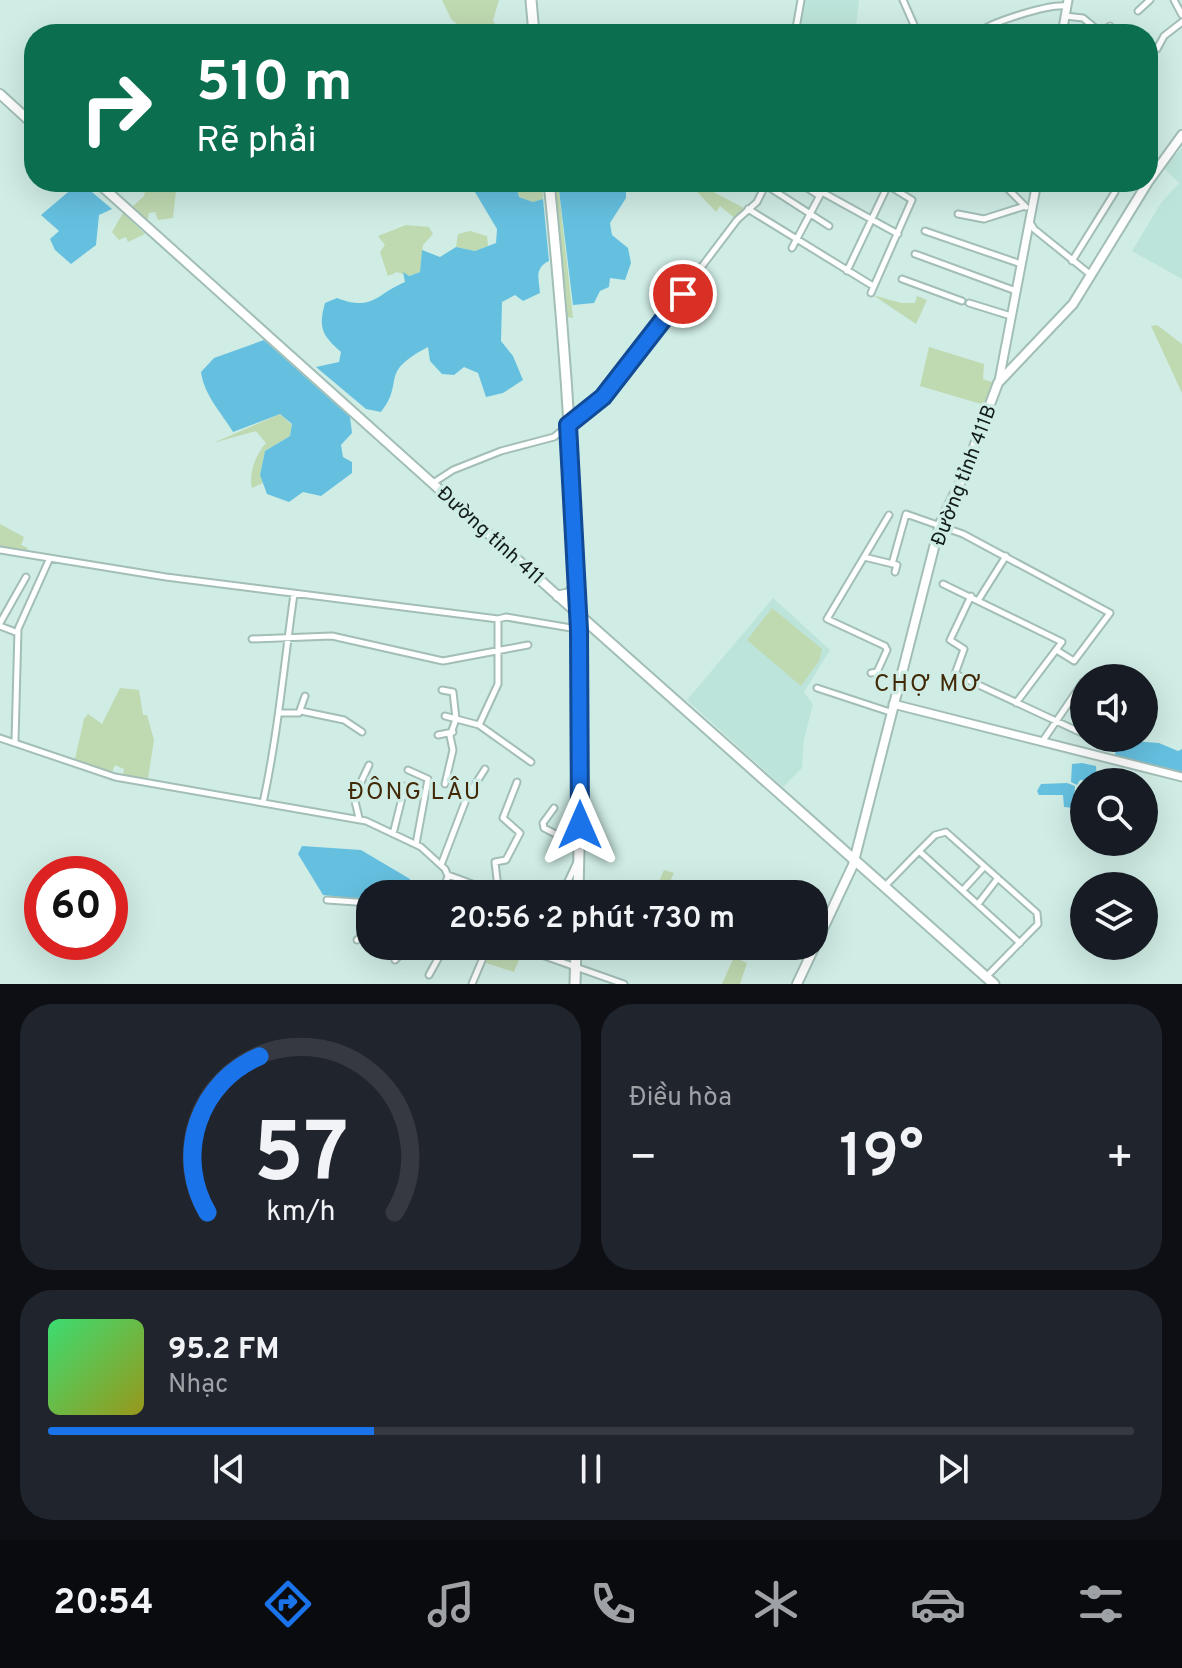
<!DOCTYPE html>
<html lang="vi">
<meta charset="utf-8">
<style>
:root{--surface:#171b24;--page:#20242c;--text:#f1f3f6;--muted:#9ea1a6;--line:#363941;--accent:#1a73e8}
body{margin:0;font-family:Overpass,sans-serif;background:var(--page);color:var(--text);height:100vh;display:flex;flex-direction:column;font-size:30px;white-space:nowrap}
*{box-sizing:border-box;margin:0}
p{font-size:26px;color:var(--muted)}
.icon{flex:none;width:44px;height:44px;fill:none;stroke:currentColor;stroke-width:2;stroke-linecap:round;stroke-linejoin:round}
.map{position:relative;height:984px;overflow:hidden}
.panel{display:flex;flex-direction:column;gap:20px;padding:20px;background:#0d0f14;flex:1}
.panel>*{flex:none}
.banner{position:absolute;left:24px;top:24px;width:1134px;height:168px;border-radius:32px;box-shadow:0 8px 32px #0002;background:#0b6e4f;color:#fff;overflow:hidden}
.controls{position:absolute;left:1070px;top:664px;display:grid;gap:16px}
.controls a{display:grid;place-items:center;width:88px;height:88px;border-radius:50%;background:var(--surface);box-shadow:0 8px 32px #0002;font-size:40px}
.speed{position:absolute;left:24px;top:856px;display:flex;gap:16px;font-size:40px;font-weight:700;text-align:center}
.speed>*{display:grid;place-content:center;width:104px;height:104px;border-radius:50%;background:var(--surface);box-shadow:0 8px 32px #0002;line-height:1}
.speed .limit{border:12px solid #d22;background:#fff;color:#111}
.pin{position:absolute;display:grid;place-items:center;width:68px;height:68px;color:#fff;margin:-34px;border:4px solid #fff;border-radius:50%;box-shadow:0 2px 8px #0007}
.me{position:absolute;width:88px;margin:-44px;rotate:0deg;stroke-linejoin:round;filter:drop-shadow(0 0 6px #0008)}
.turn{display:flex;align-items:center;gap:28px;height:168px;padding:0 40px;font-size:36px}
.turn .icon{width:104px;height:104px;stroke-width:2.5}
.turn b{display:block;font-size:56px;line-height:68px}
.big{font-size:60px;font-weight:600;line-height:1.1}
.panel .widget{flex:1;display:flex;flex-direction:column;justify-content:center;gap:12px;min-width:0;padding:0 28px;border-radius:32px;background:var(--page)}
.panel .dial{align-items:center;gap:0}
.dial svg{height:208px;overflow:visible;fill:none;stroke:var(--line);stroke-width:7;stroke-linecap:round;text-anchor:middle}
.dial text{fill:var(--text);stroke:none}
.song{display:flex;align-items:center;gap:24px}
.cover{width:96px;height:96px;border-radius:12px;background:linear-gradient(135deg,hsl(140 70% 55%),hsl(60 70% 35%))}
.played{height:8px;border-radius:4px;background:linear-gradient(90deg,var(--accent) 30%,var(--line) 30%)}
.keys{display:flex;justify-content:space-around;direction:ltr}
.heat{display:flex;justify-content:space-between;align-items:center;font-size:44px;direction:ltr}
.panel .tiles{flex:1;display:grid;gap:20px;grid-template-columns:1fr 1fr}
.widget:last-child{grid-column:span 2}
.trip{position:absolute;left:356px;top:880px;width:472px;height:80px;border-radius:32px;background:var(--surface);box-shadow:0 8px 32px #0002;font-weight:600;line-height:80px;text-align:center}
.tab-bar{display:flex;height:128px;justify-content:space-around;align-items:center;background:#090b0e;color:var(--muted)}
.tab-bar .icon{width:56px;height:56px}
.tab-bar .current{color:var(--accent)}
.tab-bar b{font-size:36px;color:var(--text)}
.map>svg:first-child{display:block}
.built{fill:#bde4da}
.green{fill:#bfd9b1}
.water{fill:#65c0e0}
.lines{fill:none;stroke-linecap:round;stroke-linejoin:round}
.minor-casing{stroke:#a2beb7;stroke-width:9}
.tertiary-casing{stroke:#a2beb7;stroke-width:11}
.secondary-casing{stroke:#a2beb7;stroke-width:12}
.primary-casing{stroke:#a2beb7;stroke-width:13}
.minor{stroke:#fff;stroke-width:5}
.tertiary{stroke:#fff;stroke-width:7}
.secondary{stroke:#fff;stroke-width:8}
.primary{stroke:#fff;stroke-width:9}
.route-casing{stroke:#114b97;stroke-width:20}
.route{stroke:#1a73e8;stroke-width:14}
.labels{text-anchor:middle;stroke-width:7;stroke-linejoin:round;paint-order:stroke}
.street-label{font-size:20px;fill:#111b19;stroke:#cfece5}
.quarter-label{font-size:24px;letter-spacing:2px;fill:#412806;stroke:#cfece5}
</style>
<div class="map">
<svg width="1182" height="984" viewBox="0 0 1182 984">
<rect width="100%" height="100%" fill="#cfece5"/>
<path class="built" d="M 802,0 L 859,0 L 855,34 L 798,34 Z
M 1182,148 L 1182,279 L 1132,251 L 1161,203 L 1179,183 L 1164,168 Z
M 773,598 L 830,650 L 804,692 L 813,704 L 804,739 L 802,768 L 783,787 L 687,700 Z"/>
<path class="green" d="M 442,0 L 499,0 L 493,20 L 500,34 L 482,34 L 479,28 L 468,34 L 451,19 Z
M 147,182 L 177,182 L 173,218 L 158,220 L 155,212 L 149,213 L 147,221 L 131,208 L 144,196 Z
M 515,182 L 542,182 L 543,199 L 533,202 L 519,197 Z
M 552,182 L 558,182 L 573,318 L 566,317 Z
M 688,182 L 694,182 L 746,209 L 736,219 L 720,206 L 716,212 Z
M 123,213 L 145,234 L 128,242 L 126,237 L 119,240 L 112,232 Z
M 406,225 L 429,227 L 433,234 L 423,245 L 420,272 L 408,276 L 397,272 L 388,276 L 380,252 L 385,245 L 378,236 Z
M 470,231 L 487,236 L 488,246 L 475,251 L 456,247 L 458,234 Z
M 873,295 L 901,303 L 915,303 L 917,296 L 927,300 L 916,324 Z
M 1157,325 L 1182,344 L 1182,393 L 1151,326 Z
M 929,347 L 984,364 L 983,379 L 995,383 L 988,406 L 920,386 Z
M 280,414 L 292,425 L 290,436 L 265,451 L 260,475 L 263,483 L 252,488 C 248,474 256,454 266,443 L 256,431 L 213,443 Z
M 0,524 L 24,537 L 21,545 L 28,548 L 24,555 L 0,549 Z
M 772,608 L 822,649 L 819,661 L 801,686 L 747,640 Z
M 120,688 L 139,690 L 143,715 L 147,715 L 154,740 L 148,778 L 123,776 L 124,769 L 115,765 L 112,772 L 75,759 L 84,719 L 88,714 L 102,724 Z
M 664,870 L 674,873 L 664,894 L 642,894 L 649,880 L 658,884 Z
M 489,946 L 505,946 L 522,952 L 514,972 L 483,962 Z
M 734,957 L 747,963 L 740,984 L 722,984 Z"/>
<path class="water" d="M 80,182 L 112,209 L 99,215 L 96,245 L 71,264 L 55,250 L 50,239 L 59,231 L 41,215 Z
M 469,182 L 515,182 L 519,197 L 533,202 L 543,199 L 549,261 C 534,268 539,279 540,293 L 523,301 L 515,295 L 502,302 L 501,341 L 513,356 L 523,380 L 503,393 L 486,397 L 478,373 L 464,367 L 454,375 L 442,374 L 430,361 L 428,347 C 377,374 406,380 381,412 L 366,409 L 316,367 L 339,362 L 341,352 C 322,335 318,328 325,303 L 337,298 C 373,312 376,294 405,282 L 403,272 L 409,276 L 420,272 L 422,250 L 440,257 L 456,247 L 475,251 L 496,243 L 497,229 Z
M 558,182 L 626,182 L 626,198 L 610,223 L 612,235 L 628,248 L 631,263 L 625,280 L 610,278 L 609,287 L 600,291 L 594,303 L 573,305 Z
M 264,340 L 350,417 L 352,433 L 341,445 L 343,457 L 352,462 L 352,473 L 321,496 L 303,492 L 289,502 L 267,494 L 260,475 L 265,451 L 290,436 L 292,424 L 280,414 L 233,432 C 221,412 204,395 201,372 L 214,358 Z
M 1132,741 L 1159,743 L 1178,751 L 1182,749 L 1182,775 L 1114,757 L 1117,747 Z
M 1082,763 L 1096,766 L 1097,782 L 1080,780 L 1077,785 L 1071,782 L 1072,764 Z
M 1067,783 L 1075,786 L 1074,808 L 1064,807 L 1063,795 L 1039,795 L 1037,791 L 1041,784 Z
M 302,846 L 361,850 L 410,879 L 407,894 L 370,894 L 370,900 L 323,895 L 298,854 Z"/>
<g class="lines">
<g class="minor-casing">
<path id="minor" d="M 903,0 L 918,34
M 1174,0 L 1182,15
M 1138,11 L 1150,0
M 1065,16 L 1083,18 L 1100,32 L 1110,26
M 795,34 L 801,0
M 967,34 L 973,33
M 977,34 C 987,23 1048,4 1067,6
M 1138,34 L 1138,33
M 1157,49 L 1164,36 L 1182,22
M 798,182 L 818,195
M 1001,182 L 1026,207
M 767,186 L 829,226
M 820,191 L 898,234
M 748,209 L 873,286
M 958,214 L 984,219 L 1025,206
M 1030,222 L 1034,229 L 1091,275
M 925,231 L 1021,264
M 792,248 L 827,182
M 915,254 L 1016,291
M 1072,261 L 1115,192
M 847,271 L 888,185
M 902,279 L 962,301
M 871,293 L 912,200 L 888,185
M 969,303 L 1011,316
M 433,483 L 453,470 L 501,451 L 554,437 L 603,397 L 737,220 L 757,202 L 767,182
M 0,550 L 166,577 L 498,619 L 506,617 L 577,629
M 864,557 L 897,565 L 895,572
M 892,564 L 906,514 L 963,534 L 1110,613 L 1074,661 L 1058,651
M 943,584 L 1062,642 L 1016,703
M 971,596 L 950,640 L 964,649 L 955,674 L 1084,734
M 979,599 L 1006,556
M 498,619 L 498,684 L 479,725 L 531,762
M 0,623 L 26,577
M 0,626 L 18,633
M 252,639 L 332,636 L 443,661 L 528,645
M 871,673 L 877,672 L 887,650 L 885,646 L 827,619 L 889,515
M 817,688 L 890,712
M 442,690 L 453,692 L 456,719 L 450,736 L 453,750 L 445,784
M 301,711 L 344,720 L 362,732
M 281,713 L 299,713 L 305,696
M 445,716 L 479,725
M 438,735 L 453,732
M 0,738 L 115,777 L 366,821 L 421,847 L 445,869 L 448,876 L 442,894
M 15,741 L 18,629 L 49,560
M 1042,742 L 1083,682
M 408,770 L 428,779 L 416,844
M 263,803 C 278,734 284,664 294,594
M 554,808 L 543,823 L 544,828 L 579,846
M 359,818 L 354,797 L 369,765
M 393,834 L 405,786
M 919,851 L 935,835 L 946,832 L 1037,913 L 1038,924 L 987,976
M 441,865 L 467,797 L 485,769
M 448,875 L 486,889 L 498,888 L 495,862 L 506,860 L 520,833 L 503,818 L 517,782
M 885,886 L 919,851 L 1020,943
M 963,890 L 984,867
M 562,894 L 577,862
M 327,900 L 370,903
M 978,904 L 998,878
M 357,940 L 370,929
M 516,946 L 624,984
M 395,960 L 409,946
M 429,975 L 445,946
M 472,984 L 488,946"/>
</g>
<g class="tertiary-casing">
<path id="tertiary" d="M 1062,34 L 1068,0
M 999,381 L 1037,182
M 893,704 L 1182,777"/>
</g>
<g class="secondary-casing">
<path id="secondary" d="M 0,94 L 34,125
M 97,182 L 578,614
M 1148,182 L 1182,135
M 797,984 L 853,865 L 940,524 L 962,479 L 998,383 L 1073,304 L 1148,182"/>
</g>
<g class="primary-casing">
<path id="primary" d="M 531,0 L 534,34
M 549,182 C 573,418 585,657 578,894
M 558,596 L 568,594 L 576,586
M 578,614 L 994,984
M 575,984 L 576,946"/>
</g>
<use href="#minor" class="minor"/>
<use href="#tertiary" class="tertiary"/>
<use href="#secondary" class="secondary"/>
<use href="#primary" class="primary"/>
</g>
<g class="lines">
<g class="route-casing">
<path id="route" d="M 580,825 L 579,630 L 568,425 L 603,397 L 683,294"/>
</g>
<use href="#route" class="route"/>
</g>
<g class="labels">
<g class="street-label">
<text transform="translate(963 475) rotate(-69)" y="7">Đường tỉnh 411B</text>
<text transform="translate(491 535) rotate(42)" y="7">Đường tỉnh 411</text>
</g>
<g class="quarter-label">
<text x="928" y="691">CHỢ MƠ</text>
<text x="415" y="799">ĐÔNG LÂU</text>
</g>
</g>
</svg>
<div class="controls">
<a><svg class="icon" aria-label="sound" viewBox="0 0 24 24"><path d="M4 9h4l5-4v14l-5-4H4zM17 9q2 3 0 6"/></svg></a>
<a><svg class="icon" aria-label="search" viewBox="0 0 24 24"><circle cx="10" cy="10" r="6"/><path d="M15 15l6 6"/></svg></a>
<a><svg class="icon" aria-label="layers" viewBox="0 0 24 24"><path d="M12 4l9 5-9 5-9-5zM3 14l9 5 9-5"/></svg></a>
</div>
<div class="speed"><div class="limit">60</div></div>
<div class="pin" style="left:683px;top:294px;background:#d93025"><svg class="icon" aria-label="arrive" viewBox="0 0 24 24"><path d="M6 21V4h12l-3 4 3 4H6"/></svg></div>
<svg class="me" style="left:580px;top:825px" viewBox="-20 -20 40 40"><path d="M0-17L14 15 0 8-14 15z" fill="#1a73e8" stroke="#fff" stroke-width="4"/></svg>
<div class="trip">20:56 · 2 phút · 730 m</div>
<div class="banner">
<div class="turn"><svg class="icon" aria-label="right" viewBox="0 0 24 24"><path d="M7 20v-9h11M14 6l5 5-5 5"/></svg><div><b>510 m</b>Rẽ phải</div></div>
</div>
</div>
<section class="panel">
<div class="tiles">
<div class="widget dial"><svg viewBox="0 0 100 80">
<path d="M14 69A42 42 0 1 1 86 69"/>
<path d="M14 69A42 42 0 0 1 34 9" stroke="#1a73e8"/>
<text x="50" y="56" font-size="32" font-weight="700">57</text>
<text x="50" y="72" font-size="11">km/h</text>
</svg></div>
<div class="widget"><p>Điều hòa</p>
<div class="heat"><a>−</a><b class="big">19°</b><a>+</a></div>
</div>
<div class="widget">
<div class="song"><i class="cover"></i><div><b>95.2 FM</b><p>Nhạc</p></div></div>
<div class="played"></div>
<div class="keys"><svg class="icon" aria-label="previous" viewBox="0 0 24 24"><path d="M18 5L8 12l10 7zM5 5v14"/></svg><svg class="icon" aria-label="pause" viewBox="0 0 24 24"><path d="M8 5v14M16 5v14"/></svg><svg class="icon" aria-label="next" viewBox="0 0 24 24"><path d="M6 5l10 7-10 7zM19 5v14"/></svg></div>
</div>
</div>
</section>
<nav class="tab-bar">
<b>20:54</b>
<svg class="icon current" aria-label="directions" viewBox="0 0 24 24"><path d="M12 3l9 9-9 9-9-9zM9 14v-3h6M13 9l2 2-2 2"/></svg>
<svg class="icon" aria-label="music" viewBox="0 0 24 24"><path d="M9 18V5l10-2v13"/><circle cx="6" cy="18" r="3"/><circle cx="16" cy="16" r="3"/></svg>
<svg class="icon" aria-label="phone" viewBox="0 0 24 24"><path d="M5 4h4l2 5-3 2q2 4 5 5l2-3 5 2v4C11 20 4 13 5 4z"/></svg>
<svg class="icon" aria-label="climate" viewBox="0 0 24 24"><path d="M12 3v18M4 7l16 10M4 17L20 7"/></svg>
<svg class="icon" aria-label="car" viewBox="0 0 24 24"><path d="M5 17H2v-5l4-1 3-4h7l3 4 3 1v5h-3M9 17h6M6 11h13"/><circle cx="7" cy="17" r="2"/><circle cx="17" cy="17" r="2"/></svg>
<svg class="icon" aria-label="filters" viewBox="0 0 24 24"><path d="M4 7h16M4 17h16"/><circle cx="9" cy="7" r="2"/><circle cx="15" cy="17" r="2"/></svg>
</nav>
